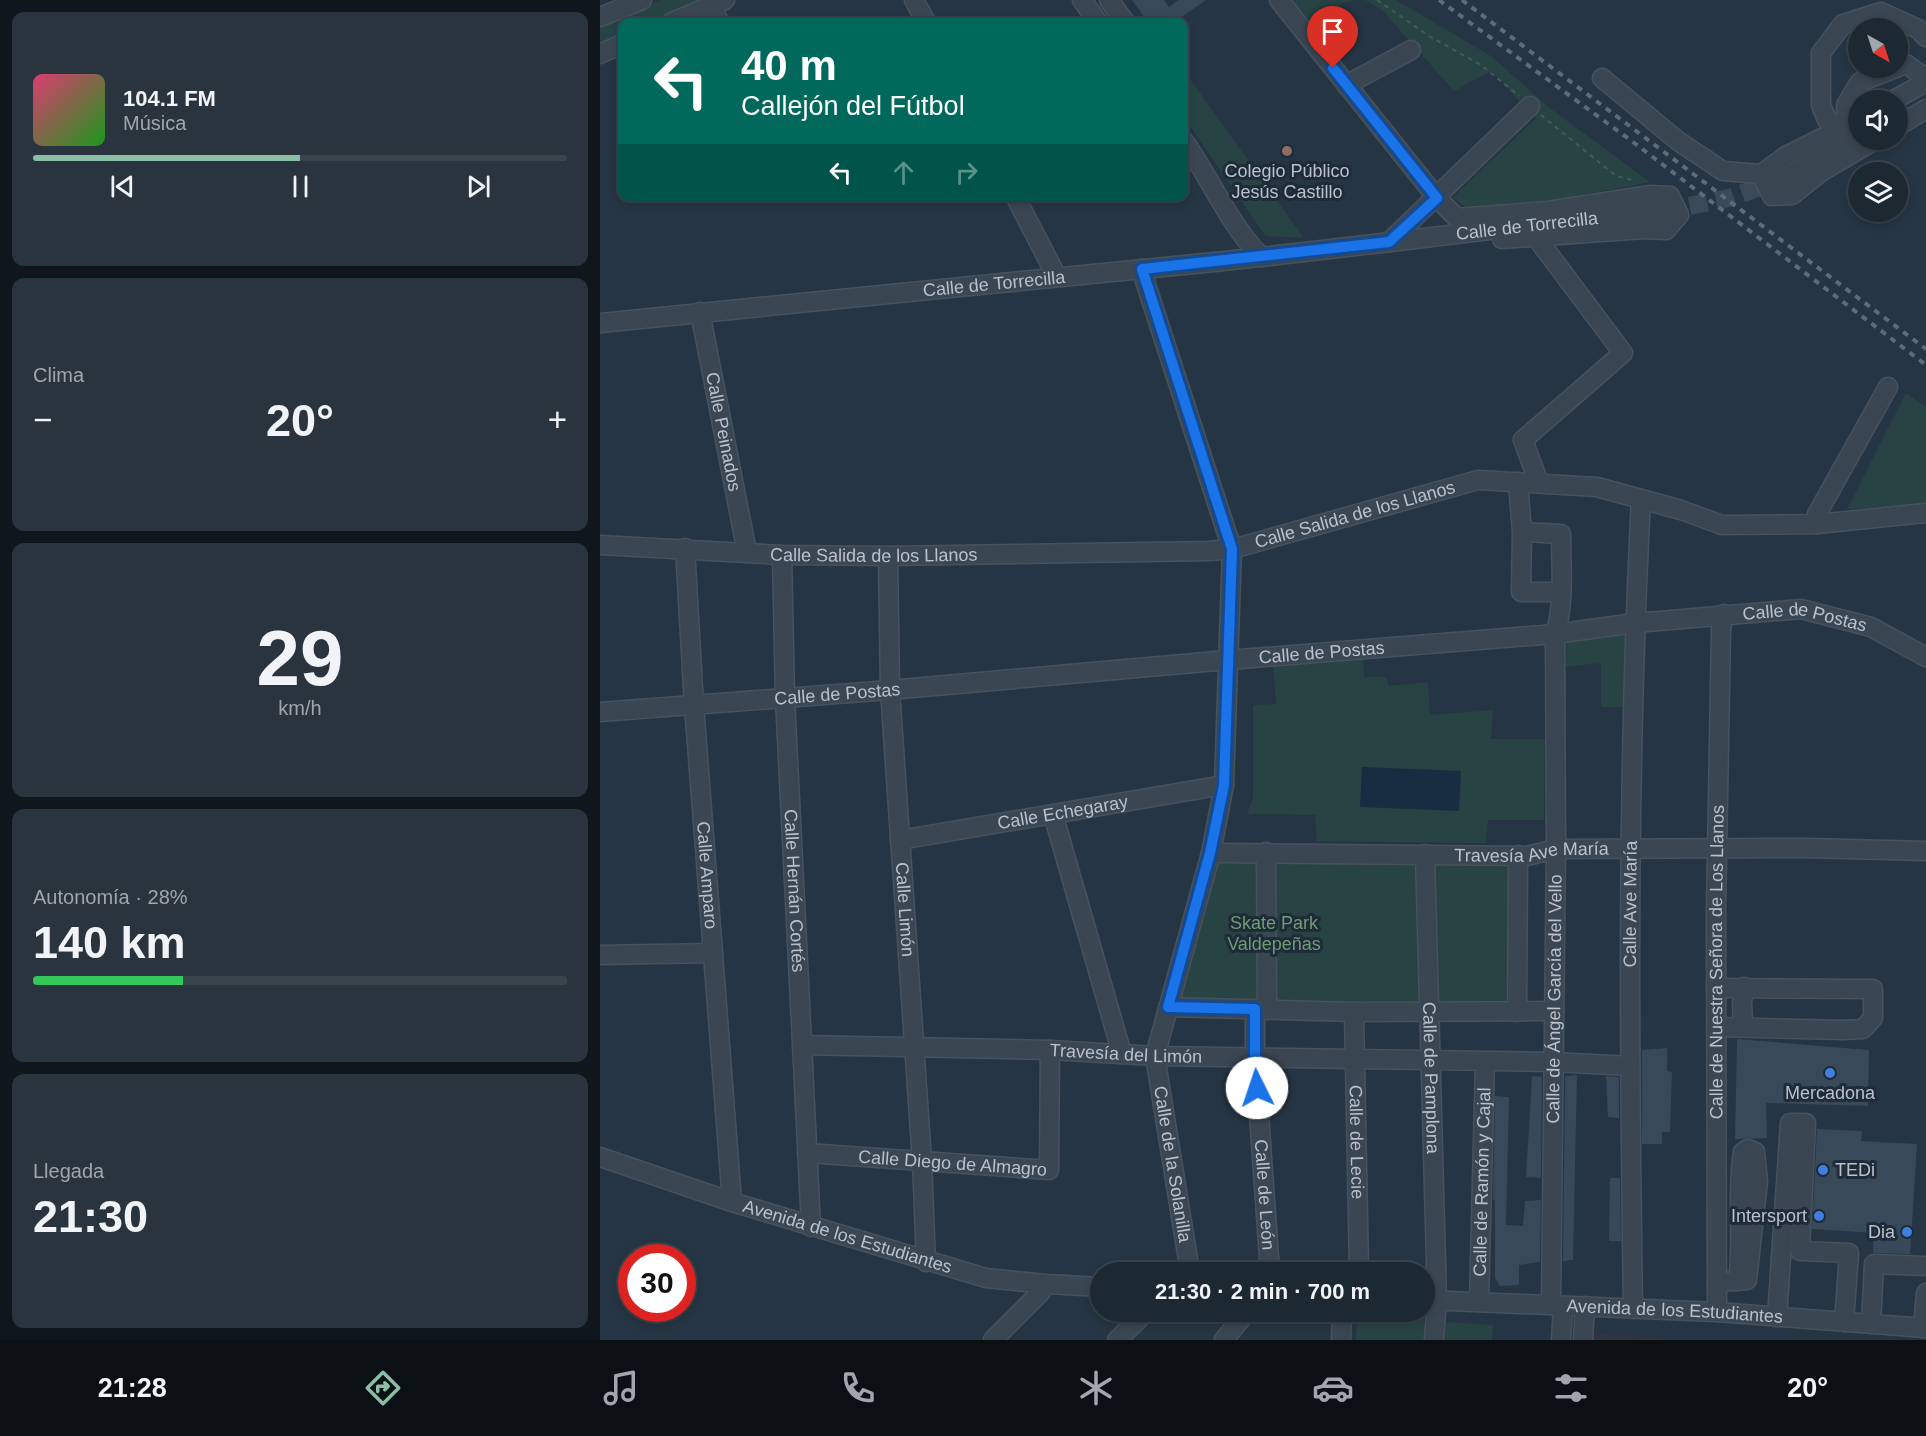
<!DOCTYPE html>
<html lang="es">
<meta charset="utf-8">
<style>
:root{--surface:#1c2832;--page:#29343e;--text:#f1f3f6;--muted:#a0a6ac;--line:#3a444d;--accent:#8abfa5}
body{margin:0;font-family:Helvetica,sans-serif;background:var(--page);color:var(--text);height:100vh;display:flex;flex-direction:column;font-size:22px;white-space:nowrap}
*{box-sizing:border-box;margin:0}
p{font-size:20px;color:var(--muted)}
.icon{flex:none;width:33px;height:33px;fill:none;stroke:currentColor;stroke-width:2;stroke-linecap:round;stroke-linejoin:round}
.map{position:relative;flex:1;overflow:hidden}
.side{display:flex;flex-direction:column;gap:12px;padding:12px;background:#0f161c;width:600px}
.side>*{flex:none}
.hud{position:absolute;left:18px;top:18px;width:570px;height:183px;border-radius:12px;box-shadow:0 3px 9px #0003,0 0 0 2px var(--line);background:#00695c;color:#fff;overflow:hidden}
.needle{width:39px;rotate:141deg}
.fabs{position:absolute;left:1248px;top:18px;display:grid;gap:12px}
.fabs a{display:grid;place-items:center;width:60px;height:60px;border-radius:50%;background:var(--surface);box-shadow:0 3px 9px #0003,0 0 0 2px var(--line);font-size:30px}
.speed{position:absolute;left:18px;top:1244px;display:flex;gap:12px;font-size:30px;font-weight:700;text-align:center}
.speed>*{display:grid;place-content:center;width:78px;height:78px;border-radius:50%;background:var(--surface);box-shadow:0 3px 9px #0003,0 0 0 2px var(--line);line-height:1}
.speed .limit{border:9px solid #d22;background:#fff;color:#111}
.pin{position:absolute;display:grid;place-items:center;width:51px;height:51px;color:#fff;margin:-62px -26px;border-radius:50% 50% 50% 0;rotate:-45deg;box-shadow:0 0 6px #0007}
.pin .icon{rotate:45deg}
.me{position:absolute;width:66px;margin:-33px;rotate:356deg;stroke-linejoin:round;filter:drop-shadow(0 0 4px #0008)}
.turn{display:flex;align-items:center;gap:21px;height:126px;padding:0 24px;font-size:27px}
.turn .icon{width:78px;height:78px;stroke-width:2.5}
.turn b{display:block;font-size:42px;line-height:51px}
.lanes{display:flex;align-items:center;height:57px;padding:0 24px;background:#0003;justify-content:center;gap:30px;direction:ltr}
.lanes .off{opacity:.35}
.big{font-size:45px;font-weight:700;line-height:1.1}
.side .tile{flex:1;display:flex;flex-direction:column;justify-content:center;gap:9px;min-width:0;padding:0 21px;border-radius:12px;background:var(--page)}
.side .dial{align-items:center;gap:0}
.dial b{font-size:78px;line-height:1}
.song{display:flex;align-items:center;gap:18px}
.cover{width:72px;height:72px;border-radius:9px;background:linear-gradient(135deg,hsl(340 70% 55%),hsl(120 70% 35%))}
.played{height:6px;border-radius:3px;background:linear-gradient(90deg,var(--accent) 50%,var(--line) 50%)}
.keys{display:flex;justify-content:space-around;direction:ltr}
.heat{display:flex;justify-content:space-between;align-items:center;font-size:33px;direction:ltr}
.charge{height:9px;border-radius:4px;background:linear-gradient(90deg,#34c759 28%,var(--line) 0)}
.trip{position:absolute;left:490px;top:1262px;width:345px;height:60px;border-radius:30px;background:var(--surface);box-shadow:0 3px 9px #0003,0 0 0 2px var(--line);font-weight:700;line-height:60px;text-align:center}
.menu{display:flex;height:96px;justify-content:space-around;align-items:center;background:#0b1014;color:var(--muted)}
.menu .icon{width:42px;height:42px}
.menu .on{color:var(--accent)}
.menu b{font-size:27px;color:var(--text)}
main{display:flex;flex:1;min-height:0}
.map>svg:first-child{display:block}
.medical{fill:#333343}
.green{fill:#284344}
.water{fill:#182d41}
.building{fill:#384959}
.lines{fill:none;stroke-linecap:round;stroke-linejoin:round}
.minor-tunnel{stroke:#3c4a58;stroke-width:18;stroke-dasharray:18 9;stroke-linecap:butt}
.minor-casing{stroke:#47525f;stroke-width:21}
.path{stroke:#415b5b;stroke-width:2;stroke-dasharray:4.5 4.5;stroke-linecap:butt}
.minor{stroke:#3a4652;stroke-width:18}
.rail{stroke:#5c6b79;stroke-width:4;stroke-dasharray:6 6;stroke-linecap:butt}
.route-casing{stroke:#114b97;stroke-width:15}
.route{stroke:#1a73e8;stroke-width:10}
.education-dot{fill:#8d6e63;stroke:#1f2b38;stroke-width:2}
.shop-dot{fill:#3f7fe0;stroke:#1f2b38;stroke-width:2}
.labels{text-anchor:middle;stroke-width:6;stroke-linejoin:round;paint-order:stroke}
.poi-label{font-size:18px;fill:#b8c1cc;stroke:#1f2b38}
.street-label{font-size:18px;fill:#b8c1cc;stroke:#1f2b38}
.park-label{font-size:18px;fill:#6e9d75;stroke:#1f2b38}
</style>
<main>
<section class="side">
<div class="tile">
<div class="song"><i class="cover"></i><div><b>104.1 FM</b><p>Música</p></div></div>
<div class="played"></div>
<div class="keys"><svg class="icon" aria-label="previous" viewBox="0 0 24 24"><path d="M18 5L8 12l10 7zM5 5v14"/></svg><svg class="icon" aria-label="pause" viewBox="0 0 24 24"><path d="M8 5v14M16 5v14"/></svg><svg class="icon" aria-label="next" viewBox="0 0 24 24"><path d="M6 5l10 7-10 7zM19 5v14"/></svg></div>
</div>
<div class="tile"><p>Clima</p>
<div class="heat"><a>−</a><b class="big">20°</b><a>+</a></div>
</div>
<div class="tile dial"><b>29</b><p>km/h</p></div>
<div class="tile"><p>Autonomía · 28%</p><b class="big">140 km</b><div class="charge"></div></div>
<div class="tile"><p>Llegada</p><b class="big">21:30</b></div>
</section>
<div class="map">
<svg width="1326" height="1340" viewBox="0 0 1326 1340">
<rect width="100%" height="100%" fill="#263543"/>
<path class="medical" d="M 978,1333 L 1087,1340 L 977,1340 Z"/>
<path class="green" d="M 60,0 L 114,0 L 62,22 L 22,22 L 22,39 L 0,49 L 0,26 Z
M 692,0 L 756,0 L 745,2 L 712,25 Z
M 765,0 L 796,0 L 891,56 L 951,109 L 1050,182 L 961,199 L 869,211 L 853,197 L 936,118 L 891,71 L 854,91 L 782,10 Z
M 584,71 L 704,238 L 667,236 L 664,234 L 584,117 Z
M 1306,393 L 1326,407 L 1326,505 L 1247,509 Z
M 1027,635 L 1028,707 L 1001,707 L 1001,663 L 963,667 L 962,640 Z
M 763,656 L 764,677 L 786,677 L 789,686 L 828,682 L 830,715 L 893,710 L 891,739 L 945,739 L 944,820 L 888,820 L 886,843 L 717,841 L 715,815 L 647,814 L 653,797 L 653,705 L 676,704 L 673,662 Z
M 617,861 L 909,865 L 906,1002 L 614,1005 L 580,1003 L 604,917 Z
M 757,1311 L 825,1312 L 824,1340 L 756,1340 Z
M 846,1322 L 893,1325 L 892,1340 L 845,1340 Z"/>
<path class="water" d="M 762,767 L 861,771 L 859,811 L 760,807 Z"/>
<path class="building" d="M 532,0 L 564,0 L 569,7 L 578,0 L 606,0 L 574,22 L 548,22 Z
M 1137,1039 L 1269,1050 L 1268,1106 L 1166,1103 L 1167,1138 L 1135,1139 Z
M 1067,1048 L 1067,1071 L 1072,1072 L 1070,1132 L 1062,1132 L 1062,1144 L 1042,1144 L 1042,1050 Z
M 977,1075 L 973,1260 L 963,1261 L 965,1076 Z
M 932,1076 L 942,1077 L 941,1178 L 926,1177 Z
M 1006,1076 L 1019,1077 L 1019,1118 L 1008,1117 Z
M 895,1096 L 909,1097 L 906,1225 L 923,1226 L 925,1201 L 941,1200 L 940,1262 L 919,1265 L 919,1285 L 900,1286 L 895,1278 L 895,1200 L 893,1200 Z
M 1217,1129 L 1262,1131 L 1261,1141 L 1317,1144 L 1310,1254 L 1273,1253 L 1274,1233 L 1212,1229 Z
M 1010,1178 L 1020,1178 L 1021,1241 L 1009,1241 Z"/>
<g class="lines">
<path class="minor-tunnel" d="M 1063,211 L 1129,198 L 1180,180"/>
<g class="minor-casing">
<g id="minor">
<path d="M 314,0 L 326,22"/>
<path d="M 482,0 L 498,22"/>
<path d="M 509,0 L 525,22"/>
<path d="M 679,0 L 837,198 L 857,218 L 948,211 L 1051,195 L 1070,196 L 1079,215 L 1066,230 L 1044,229 L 902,239"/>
<path d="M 112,5 L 119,22"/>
<path d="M 0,17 L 42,0"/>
<path d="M 72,22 L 125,0"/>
<path d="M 0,54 L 22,44"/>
<path d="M 1298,67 L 1306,64 L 1326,78"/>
<path d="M 1002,78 L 1078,141 L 1123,171 L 1161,174"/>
<path d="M 746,85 L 811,50"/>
<path d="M 1294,100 L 1326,82"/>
<path d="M 1258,120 L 1186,156 L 1161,174 L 1172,196 L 1192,195 L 1221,172 L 1275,140"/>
<path d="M 1247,125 L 1246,105 L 1260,82 L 1296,68"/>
<path d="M 1298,126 L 1326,109"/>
<path d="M 1243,128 L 1227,120 L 1221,105 L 1221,53 L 1243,24 L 1281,12 L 1318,29 L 1326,37"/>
<path d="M 584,141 C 609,176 631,228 662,257"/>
<path d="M 1182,180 L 1249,141"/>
<path d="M 415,196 L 457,277"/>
<path d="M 936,237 L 1023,353 L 923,440 L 939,483"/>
<path d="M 789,242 L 930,106"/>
<path id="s1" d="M 541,269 L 632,549 L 624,785 L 611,853 L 555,1056 L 590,1272"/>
<path id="s2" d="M 100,312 L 147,552"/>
<path id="s3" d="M 0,323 C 205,301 410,283 615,262 C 765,246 914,226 1063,211"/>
<path d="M 918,482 L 922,532"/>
<path d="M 1217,524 L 1217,514 L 1288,387"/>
<path id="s4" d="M 0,545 L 182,555 L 288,556 L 609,551 L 632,549 L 878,480 L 997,487 L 1081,510 L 1122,525 L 1217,524 L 1326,513"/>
<path id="s5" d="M 85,548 L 94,705 L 132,1202"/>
<path id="s6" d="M 182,555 L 185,698 L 211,1227"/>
<path id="s7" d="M 288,556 L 290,690 L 322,1161 L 326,1262"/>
<path id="s8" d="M 0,712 L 290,690 L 628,660 L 955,634 L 1035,623 L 1201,609 L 1271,627 L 1326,657"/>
<path d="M 453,814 L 522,1054"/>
<path id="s9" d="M 300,840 L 624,785"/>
<path d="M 666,852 L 667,1010"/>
<path id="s10" d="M 611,853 L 927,856 L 956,849 L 1207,848 L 1326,851"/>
<path id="s11" d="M 825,854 L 837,1300 L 834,1340"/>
<path d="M 0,955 L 113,953"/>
<path d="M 1116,988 L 1273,989 L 1273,1018 L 1263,1029 L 1243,1030 L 1116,1027"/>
<path d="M 568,1007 L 754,1012 L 954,1011"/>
<path id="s12" d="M 655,1009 L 655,1057 L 670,1272"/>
<path id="s13" d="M 754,1012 L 759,1272"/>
<path d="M 917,1012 L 918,855"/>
<path d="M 1143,1027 L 1142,1003 L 1144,987"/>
<path id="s14" d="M 202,1045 L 450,1050 L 555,1056 L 953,1062 L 1030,1066"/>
<path id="s15" d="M 207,1153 L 449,1170 L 450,1050"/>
<path id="s16" d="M 0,1157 L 132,1202 L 386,1278 L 446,1284 L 501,1287"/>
<path d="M 1117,1282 L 1147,1280 L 1158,1181 L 1155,1152 L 1148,1149 L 1143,1152 C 1136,1195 1144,1238 1138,1281"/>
<path id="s17" d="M 825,1300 L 1117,1312 L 1326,1328"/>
<path id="s18" d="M 879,1302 L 885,1061"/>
<path id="s19" d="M 951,1305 L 956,849 L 955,634 C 965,603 961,566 961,534 L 922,532 L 921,592 L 961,592"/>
<path id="s20" d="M 1033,1309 C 1029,1039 1027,769 1041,499"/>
<path id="s21" d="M 1117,1312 L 1116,909 L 1121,630 L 1124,614"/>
<path d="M 1177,1317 L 1190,1123 L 1206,1123 L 1200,1251 L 1249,1253 L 1244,1322"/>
<path d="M 1271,1324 L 1274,1264 L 1326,1266"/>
<path d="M 1323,1328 L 1326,1293"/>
<path d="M 393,1340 L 439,1294 L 446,1284"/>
<path d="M 517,1340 L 547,1311"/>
<path d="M 624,1340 L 647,1311"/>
<path d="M 741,1340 L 742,1311"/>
<path d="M 961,1340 L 963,1306"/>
<path d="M 983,1340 L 985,1306"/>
</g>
</g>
<path class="path" d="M 777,0 L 829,36 L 881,65 L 919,96
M 941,115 L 1016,176 L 1036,181"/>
<use href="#minor" class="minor"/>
<path class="rail" d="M 839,0 L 1033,142 L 1326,365
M 862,0 L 1326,349"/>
</g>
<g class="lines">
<g class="route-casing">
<path id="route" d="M 657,1088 L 655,1057 L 655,1009 L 568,1007 L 610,853 L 624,785 L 632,549 L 542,269 L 789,242 L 837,198 L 733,68"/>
</g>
<use href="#route" class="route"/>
</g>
<circle class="education-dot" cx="687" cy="151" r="6"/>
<g class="shop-dot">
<circle cx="1230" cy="1073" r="6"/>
<circle cx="1223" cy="1170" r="6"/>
<circle cx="1219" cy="1216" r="6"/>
<circle cx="1307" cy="1232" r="6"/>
</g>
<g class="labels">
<g class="poi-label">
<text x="687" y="177">Colegio Público<tspan x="687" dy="21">Jesús Castillo</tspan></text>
<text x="1230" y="1099">Mercadona</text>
<text x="1235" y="1176" text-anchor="start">TEDi</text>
<text x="1207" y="1222" text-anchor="end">Intersport</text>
<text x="1295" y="1238" text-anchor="end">Dia</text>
</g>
<g class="street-label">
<text dy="6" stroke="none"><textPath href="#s3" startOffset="932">Calle de Torrecilla</textPath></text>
<text dy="6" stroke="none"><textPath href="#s3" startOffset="396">Calle de Torrecilla</textPath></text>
<text dy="6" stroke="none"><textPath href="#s2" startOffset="122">Calle Peinados</textPath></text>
<text dy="6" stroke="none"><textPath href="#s4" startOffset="760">Calle Salida de los Llanos</textPath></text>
<text dy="6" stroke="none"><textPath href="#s4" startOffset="274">Calle Salida de los Llanos</textPath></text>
<text dy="6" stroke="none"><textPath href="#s8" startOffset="1210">Calle de Postas</textPath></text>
<text dy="6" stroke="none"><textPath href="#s8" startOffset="724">Calle de Postas</textPath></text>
<text dy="6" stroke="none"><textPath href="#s8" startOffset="238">Calle de Postas</textPath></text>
<text dy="6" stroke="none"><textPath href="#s9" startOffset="165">Calle Echegaray</textPath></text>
<text dy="6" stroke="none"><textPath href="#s10" startOffset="321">Travesía Ave María</textPath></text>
<text dy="6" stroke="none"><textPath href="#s5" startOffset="328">Calle Amparo</textPath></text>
<text dy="6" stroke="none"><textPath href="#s6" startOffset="336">Calle Hernán Cortés</textPath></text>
<text dy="6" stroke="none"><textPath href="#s20" startOffset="405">Calle Ave María</textPath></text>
<text dy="6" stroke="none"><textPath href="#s7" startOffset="354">Calle Limón</textPath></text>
<text dy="6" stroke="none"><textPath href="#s21" startOffset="350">Calle de Nuestra Señora de Los Llanos</textPath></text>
<text dy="6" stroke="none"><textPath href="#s19" startOffset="306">Calle de Ángel García del Vello</textPath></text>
<text dy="6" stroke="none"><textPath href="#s14" startOffset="324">Travesía del Limón</textPath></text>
<text dy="6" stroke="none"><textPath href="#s11" startOffset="224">Calle de Pamplona</textPath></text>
<text dy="6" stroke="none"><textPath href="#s13" startOffset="130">Calle de Lecie</textPath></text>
<text dy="6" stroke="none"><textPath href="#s15" startOffset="146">Calle Diego de Almagro</textPath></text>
<text dy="6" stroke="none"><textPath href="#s1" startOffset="920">Calle de la Solanilla</textPath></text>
<text dy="6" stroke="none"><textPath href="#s18" startOffset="120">Calle de Ramón y Cajal</textPath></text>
<text dy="6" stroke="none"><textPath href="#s12" startOffset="186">Calle de León</textPath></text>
<text dy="6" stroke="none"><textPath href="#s16" startOffset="260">Avenida de los Estudiantes</textPath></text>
<text dy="6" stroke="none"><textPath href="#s17" startOffset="250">Avenida de los Estudiantes</textPath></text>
</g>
<g class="park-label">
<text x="674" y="929">Skate Park<tspan x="674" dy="21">Valdepeñas</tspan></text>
</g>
</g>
</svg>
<div class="fabs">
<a><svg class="needle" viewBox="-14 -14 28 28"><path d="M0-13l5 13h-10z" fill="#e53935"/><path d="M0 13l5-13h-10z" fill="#a0a6ac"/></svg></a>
<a><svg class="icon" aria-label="sound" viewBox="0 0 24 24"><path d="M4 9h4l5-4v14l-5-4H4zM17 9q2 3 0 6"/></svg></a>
<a><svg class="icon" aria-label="layers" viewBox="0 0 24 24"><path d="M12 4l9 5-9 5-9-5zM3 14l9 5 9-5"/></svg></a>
</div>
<div class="speed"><div class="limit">30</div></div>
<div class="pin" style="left:733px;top:68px;background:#d93025"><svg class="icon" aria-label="arrive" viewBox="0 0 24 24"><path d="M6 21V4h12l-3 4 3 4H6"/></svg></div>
<svg class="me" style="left:657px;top:1088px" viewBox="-20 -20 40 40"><circle r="19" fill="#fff"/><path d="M0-13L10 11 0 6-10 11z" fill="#1a73e8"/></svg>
<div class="trip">21:30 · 2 min · 700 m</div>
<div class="hud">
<div class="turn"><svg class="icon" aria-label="left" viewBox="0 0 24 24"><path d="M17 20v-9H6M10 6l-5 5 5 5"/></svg><div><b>40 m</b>Callejón del Fútbol</div></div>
<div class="lanes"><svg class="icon" aria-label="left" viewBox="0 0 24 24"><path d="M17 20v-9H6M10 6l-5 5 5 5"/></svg><svg class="icon off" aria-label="ahead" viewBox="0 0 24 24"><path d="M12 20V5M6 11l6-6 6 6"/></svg><svg class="icon off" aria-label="right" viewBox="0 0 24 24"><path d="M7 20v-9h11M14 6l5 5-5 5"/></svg></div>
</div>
</div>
</main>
<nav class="menu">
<b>21:28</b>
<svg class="icon on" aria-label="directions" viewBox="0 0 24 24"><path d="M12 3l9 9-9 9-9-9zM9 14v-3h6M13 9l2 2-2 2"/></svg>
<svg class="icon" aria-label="music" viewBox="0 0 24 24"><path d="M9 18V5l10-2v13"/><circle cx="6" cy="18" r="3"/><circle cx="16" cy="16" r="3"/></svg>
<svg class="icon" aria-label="phone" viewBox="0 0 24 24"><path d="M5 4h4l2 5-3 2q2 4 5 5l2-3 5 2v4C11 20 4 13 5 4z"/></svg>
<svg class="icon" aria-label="climate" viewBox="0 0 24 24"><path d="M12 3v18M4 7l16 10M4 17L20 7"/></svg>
<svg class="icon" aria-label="car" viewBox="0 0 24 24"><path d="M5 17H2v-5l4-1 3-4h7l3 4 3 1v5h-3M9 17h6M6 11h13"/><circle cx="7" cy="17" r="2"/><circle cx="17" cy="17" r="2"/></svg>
<svg class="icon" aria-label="filters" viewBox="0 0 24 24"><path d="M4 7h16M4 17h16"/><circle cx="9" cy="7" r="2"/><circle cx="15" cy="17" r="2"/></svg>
<b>20°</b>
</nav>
